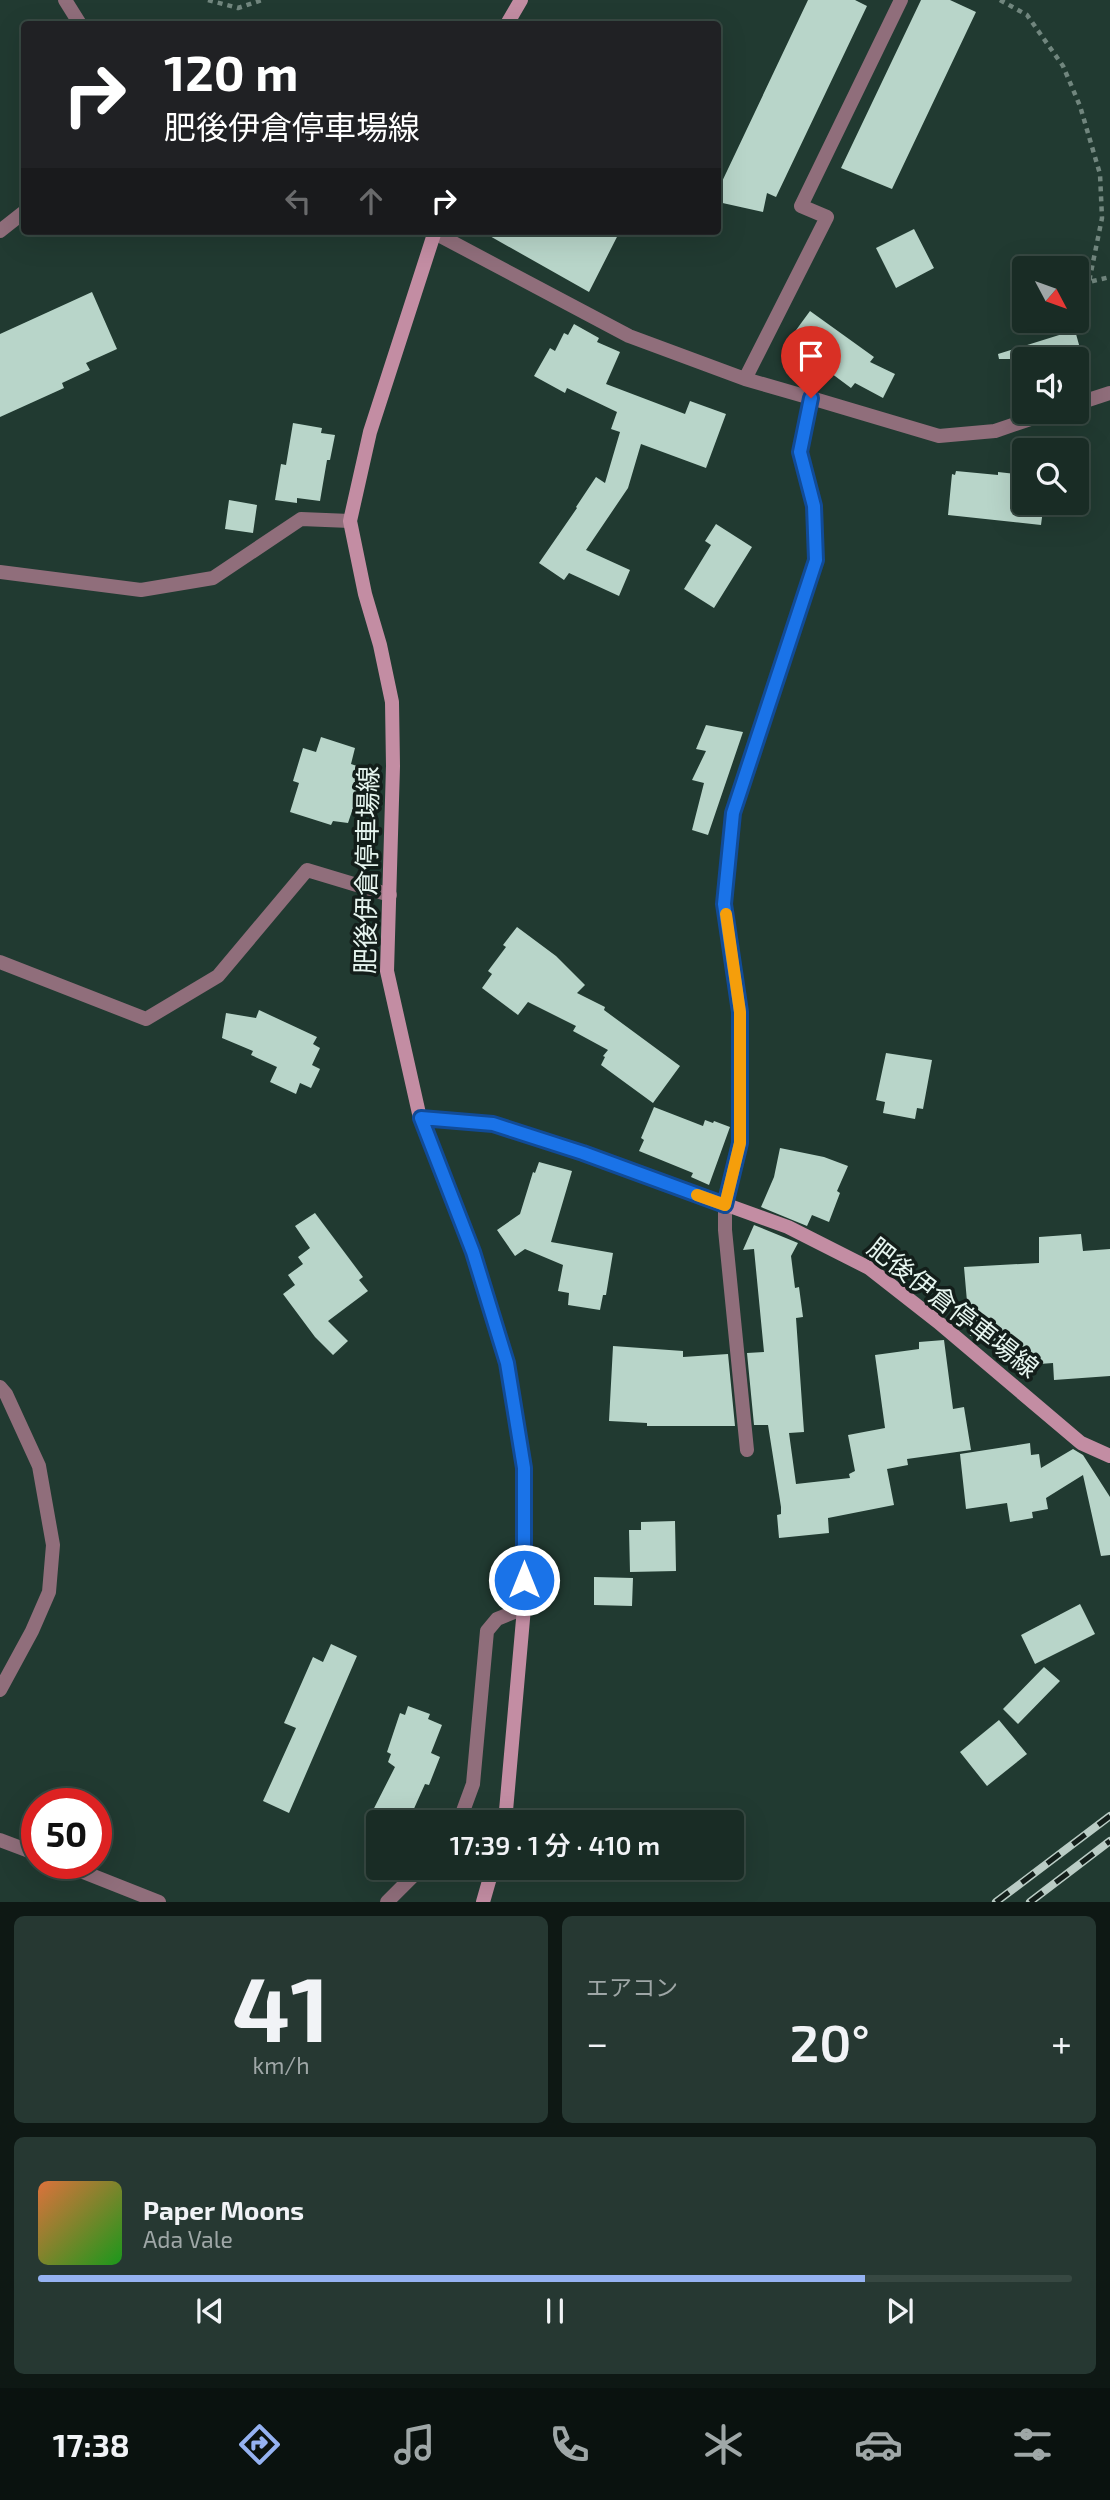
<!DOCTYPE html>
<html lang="ja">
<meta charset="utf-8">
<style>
:root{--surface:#192c25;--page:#263832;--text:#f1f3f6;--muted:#9fa7a7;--line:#374842;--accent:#95b2f1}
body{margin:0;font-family:"Exo 2","Noto Sans JP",sans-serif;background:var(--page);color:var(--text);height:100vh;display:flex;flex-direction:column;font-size:26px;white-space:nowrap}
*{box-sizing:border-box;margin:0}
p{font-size:23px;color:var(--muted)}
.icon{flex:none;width:38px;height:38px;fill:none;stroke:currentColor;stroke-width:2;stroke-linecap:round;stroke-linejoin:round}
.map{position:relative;height:1902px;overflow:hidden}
.side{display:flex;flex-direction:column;gap:14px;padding:14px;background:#0e1814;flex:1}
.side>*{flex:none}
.hud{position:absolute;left:21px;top:21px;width:700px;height:214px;border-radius:7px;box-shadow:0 7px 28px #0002,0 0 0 2px var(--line);background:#202124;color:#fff;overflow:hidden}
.needle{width:46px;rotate:131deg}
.fabs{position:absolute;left:1012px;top:256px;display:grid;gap:14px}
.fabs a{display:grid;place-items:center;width:77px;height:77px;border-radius:7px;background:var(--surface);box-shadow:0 7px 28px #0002,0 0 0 2px var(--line);font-size:35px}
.speed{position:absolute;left:21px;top:1788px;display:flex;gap:14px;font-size:35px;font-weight:700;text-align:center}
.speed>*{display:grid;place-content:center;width:91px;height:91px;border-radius:50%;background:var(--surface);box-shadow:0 7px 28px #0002,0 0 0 2px var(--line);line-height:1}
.speed .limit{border:10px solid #d22;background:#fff;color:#111}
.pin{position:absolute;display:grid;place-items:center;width:60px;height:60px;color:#fff;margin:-72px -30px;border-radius:50% 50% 50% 0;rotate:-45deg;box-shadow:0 0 7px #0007}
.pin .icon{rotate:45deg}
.me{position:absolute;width:77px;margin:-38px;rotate:0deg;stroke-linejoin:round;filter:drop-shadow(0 0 5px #0008)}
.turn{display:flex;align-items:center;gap:24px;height:147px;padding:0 28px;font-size:32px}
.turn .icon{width:91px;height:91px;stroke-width:2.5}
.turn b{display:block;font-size:49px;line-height:60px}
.lanes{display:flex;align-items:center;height:66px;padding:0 28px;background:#0003;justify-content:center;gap:35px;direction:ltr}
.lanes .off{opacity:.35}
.big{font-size:52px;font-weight:600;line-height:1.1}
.side .tile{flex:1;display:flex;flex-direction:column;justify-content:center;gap:10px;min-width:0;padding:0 24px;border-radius:10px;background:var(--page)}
.side .dial{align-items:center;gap:0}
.dial b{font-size:91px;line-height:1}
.song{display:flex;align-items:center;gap:21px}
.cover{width:84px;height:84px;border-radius:10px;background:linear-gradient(135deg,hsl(20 70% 55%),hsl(120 70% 35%))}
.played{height:7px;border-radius:4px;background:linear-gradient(90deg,var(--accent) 80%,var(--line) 80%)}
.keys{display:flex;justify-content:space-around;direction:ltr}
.heat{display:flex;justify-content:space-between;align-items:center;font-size:38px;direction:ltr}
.side .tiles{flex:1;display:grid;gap:14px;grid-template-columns:1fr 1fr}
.tile:last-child{grid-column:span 2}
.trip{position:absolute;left:366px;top:1810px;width:378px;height:70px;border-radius:7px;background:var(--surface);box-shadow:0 7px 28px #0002,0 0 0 2px var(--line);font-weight:600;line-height:70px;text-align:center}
.menu{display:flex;height:112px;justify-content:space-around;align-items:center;background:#0a120f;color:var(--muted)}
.menu .icon{width:49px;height:49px}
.menu .selected{color:var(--accent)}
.menu b{font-size:32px;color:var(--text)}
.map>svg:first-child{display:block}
.building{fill:#b8d5c9}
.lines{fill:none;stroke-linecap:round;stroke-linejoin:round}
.path{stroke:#71867e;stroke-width:4.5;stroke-dasharray:5 5;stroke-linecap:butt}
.minor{stroke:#906e7b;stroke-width:14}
.secondary{stroke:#c38da3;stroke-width:14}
.rail-casing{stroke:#baccc5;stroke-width:8}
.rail{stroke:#131e1a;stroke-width:5;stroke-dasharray:16;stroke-linecap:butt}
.route-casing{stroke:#114b97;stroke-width:18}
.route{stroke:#1a73e8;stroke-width:12}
.slow{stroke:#f59e0b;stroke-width:12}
.labels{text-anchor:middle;stroke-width:7;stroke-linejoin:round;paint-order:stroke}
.street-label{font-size:26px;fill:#e6f5ef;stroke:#131e1a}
</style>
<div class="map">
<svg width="1110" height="1902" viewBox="0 0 1110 1902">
<rect width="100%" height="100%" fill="#213a31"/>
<path class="building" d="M 808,0 L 855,0 L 867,6 L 776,197 L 767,193 L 763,212 L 718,202 L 718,190 Z
M 921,0 L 950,0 L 976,12 L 892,189 L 841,168 Z
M 914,229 L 934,268 L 896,288 L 876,248 Z
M 481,231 L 620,231 L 589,292 Z
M 92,292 L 117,349 L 86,363 L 90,370 L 62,383 L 64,388 L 0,417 L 0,334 Z
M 810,311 L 874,357 L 870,362 L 895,374 L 883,398 L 855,383 L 851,388 L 788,341 Z
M 574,324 L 599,338 L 597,342 L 620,352 L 606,384 L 685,414 L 690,401 L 726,414 L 706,468 L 641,444 L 628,488 L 586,550 L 630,570 L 619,596 L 569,573 L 564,580 L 539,563 L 577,508 L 576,507 L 596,477 L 605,483 L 620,432 L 611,429 L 617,412 L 567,388 L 565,393 L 534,376 L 550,348 L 555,351 L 564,333 L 568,335 Z
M 1072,331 L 1073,335 L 1076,334 L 1083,359 L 999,359 L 998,354 Z
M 293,423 L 322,428 L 321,433 L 335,435 L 330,460 L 327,460 L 320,501 L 297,498 L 297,503 L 275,500 L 281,464 L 286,465 Z
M 956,471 L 998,475 L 998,472 L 1024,475 L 1024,502 L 1044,502 L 1041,525 L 948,515 L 952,474 L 955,475 Z
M 229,500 L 257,505 L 253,533 L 225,529 Z
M 716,524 L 752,547 L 714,608 L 684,589 L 711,545 L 705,541 Z
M 706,725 L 743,732 L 708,835 L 692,830 L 704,783 L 692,780 L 706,751 L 696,749 Z
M 321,737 L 355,748 L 351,764 L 366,769 L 348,823 L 333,821 L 331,825 L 290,812 L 299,783 L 293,781 L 303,748 L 316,752 Z
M 517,927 L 556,956 L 585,985 L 577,993 L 605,1007 L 604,1010 L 680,1066 L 653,1103 L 601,1065 L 605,1057 L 603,1056 L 608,1050 L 573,1031 L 576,1026 L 528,1002 L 518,1015 L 482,988 L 492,974 L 488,971 L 506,947 L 503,945 Z
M 259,1010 L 317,1037 L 313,1044 L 320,1048 L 312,1065 L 320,1069 L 311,1088 L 300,1083 L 296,1094 L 270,1082 L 277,1067 L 251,1055 L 253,1051 L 222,1038 L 226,1013 L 256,1018 Z
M 886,1053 L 932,1060 L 923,1109 L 917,1108 L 915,1119 L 883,1113 L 885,1102 L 876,1100 Z
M 654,1107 L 703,1126 L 705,1120 L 713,1123 L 714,1121 L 730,1127 L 709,1185 L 691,1177 L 693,1173 L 639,1151 L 644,1140 L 641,1138 Z
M 780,1148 L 824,1157 L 848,1166 L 837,1191 L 840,1193 L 829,1222 L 812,1215 L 807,1226 L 761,1207 L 774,1177 Z
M 539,1162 L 572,1171 L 551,1242 L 613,1253 L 606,1295 L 603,1295 L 600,1310 L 568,1305 L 569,1293 L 558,1291 L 563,1265 L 525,1249 L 515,1256 L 497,1230 L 520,1214 L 533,1172 L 535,1173 Z
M 315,1213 L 363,1277 L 359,1280 L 368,1291 L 328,1321 L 348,1341 L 333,1355 L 315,1337 L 283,1294 L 295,1285 L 288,1275 L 303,1264 L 298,1257 L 310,1248 L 295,1226 Z
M 754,1225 L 798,1243 L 791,1256 L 795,1288 L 799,1287 L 803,1317 L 796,1318 L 804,1432 L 789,1433 L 796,1484 L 850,1478 L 849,1474 L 855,1471 L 848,1435 L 885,1428 L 875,1355 L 919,1349 L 919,1342 L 944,1340 L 953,1409 L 964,1407 L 971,1450 L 907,1459 L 908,1465 L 887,1469 L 894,1505 L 828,1518 L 829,1533 L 779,1538 L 777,1515 L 781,1514 L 781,1507 L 768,1425 L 754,1425 L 747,1353 L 764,1352 L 754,1249 L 743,1250 Z
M 1081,1234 L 1083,1251 L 1110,1249 L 1110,1376 L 1054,1380 L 1053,1363 L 1011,1366 L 1010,1345 L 989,1346 L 988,1337 L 970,1336 L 964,1267 L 1039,1263 L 1039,1237 Z
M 613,1346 L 683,1351 L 683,1357 L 728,1354 L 735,1426 L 647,1426 L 647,1423 L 609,1421 Z
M 1030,1443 L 1031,1455 L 1039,1454 L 1041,1468 L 1073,1449 L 1083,1455 L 1110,1497 L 1110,1555 L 1101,1556 L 1083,1475 L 1046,1498 L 1048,1509 L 1032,1512 L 1033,1518 L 1010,1522 L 1007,1503 L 966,1509 L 960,1454 Z
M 675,1521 L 676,1571 L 630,1572 L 629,1530 L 641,1530 L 641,1522 Z
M 594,1577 L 633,1578 L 632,1606 L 594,1605 Z
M 1080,1604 L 1095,1634 L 1035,1664 L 1021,1635 Z
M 331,1644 L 357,1656 L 289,1813 L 263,1801 L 296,1728 L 284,1723 L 313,1657 L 323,1662 Z
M 1044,1667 L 1060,1681 L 1018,1724 L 1003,1709 Z
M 408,1706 L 430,1714 L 428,1719 L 442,1725 L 431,1753 L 440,1757 L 429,1785 L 425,1784 L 408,1822 L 367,1822 L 395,1767 L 388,1762 L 391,1754 L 387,1752 L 400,1713 L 405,1715 Z
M 999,1720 L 1027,1754 L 987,1786 L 960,1752 Z"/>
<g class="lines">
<path class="path" d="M 208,0 L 238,8 L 262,0
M 1000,0 L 1027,15 L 1063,66 L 1080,106 L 1100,174 L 1102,218 L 1089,282 L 1110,277"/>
<path class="minor" d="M 65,0 L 80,24
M 0,231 L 24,212
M 431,231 L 629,336 L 745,379 L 811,398 L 939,436 L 995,431 L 1054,411
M 745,379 L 827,217 L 801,206 L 901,0
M 1076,404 L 1110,393
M 0,572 L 141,590 L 213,578 L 301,519 L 350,521
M 0,962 L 146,1019 L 218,976 L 307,870 L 390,895
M 0,1387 L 6,1394 L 39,1466 L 53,1545 L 49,1592 L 32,1631 L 0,1690
M 747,1450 L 725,1230 L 725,1205 L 740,1143 L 740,1012 L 725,904 L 733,813 L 816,560 L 814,506 L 800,452 L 811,398
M 459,1822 L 473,1784 L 487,1631 L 497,1619 L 524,1608
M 0,1840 L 37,1854
M 63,1864 L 159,1902
M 387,1902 L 422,1867"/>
<path class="secondary" d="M 507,24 L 521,0
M 435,231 L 370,432 L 350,521 L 365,594 L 380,645 L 392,702 L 393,766 L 387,971 L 420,1118 L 473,1252 L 507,1363 L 524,1468 L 524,1608 L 505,1822
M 420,1118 L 493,1124 L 583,1153 L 788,1227 L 869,1268 L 938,1322 L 1081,1443 L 1110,1456
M 483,1902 L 493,1867"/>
<g class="rail-casing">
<path id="rail" d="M 996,1902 L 1110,1816
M 1030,1902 L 1110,1841"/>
</g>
<use href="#rail" class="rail"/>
</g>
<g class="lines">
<g class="route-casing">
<path id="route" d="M 524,1580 L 524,1468 L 507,1363 L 473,1252 L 421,1118 L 493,1124 L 583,1153 L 725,1205 L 740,1143 L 740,1012 L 724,904 L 733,813 L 816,560 L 814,506 L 800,452 L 811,398"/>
</g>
<use href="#route" class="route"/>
<path class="slow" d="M 697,1195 L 725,1205 L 740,1143 L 740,1012 L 726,914"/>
</g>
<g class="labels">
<g class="street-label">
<text transform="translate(367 870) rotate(-89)" y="9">肥後伊倉停車場線</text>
<text transform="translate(953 1308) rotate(38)" y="9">肥後伊倉停車場線</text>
</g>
</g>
</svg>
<div class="fabs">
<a><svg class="needle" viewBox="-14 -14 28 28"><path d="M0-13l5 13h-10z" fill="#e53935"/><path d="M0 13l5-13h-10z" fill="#9fa7a7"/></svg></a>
<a><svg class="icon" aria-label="sound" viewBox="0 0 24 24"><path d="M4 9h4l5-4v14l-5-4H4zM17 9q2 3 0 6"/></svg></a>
<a><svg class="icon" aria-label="search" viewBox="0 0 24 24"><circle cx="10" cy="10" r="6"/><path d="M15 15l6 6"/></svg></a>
</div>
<div class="speed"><div class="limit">50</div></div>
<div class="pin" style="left:811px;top:398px;background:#d93025"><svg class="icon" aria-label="arrive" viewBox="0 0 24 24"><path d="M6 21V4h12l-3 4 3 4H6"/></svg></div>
<svg class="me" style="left:524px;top:1580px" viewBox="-20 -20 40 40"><circle r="17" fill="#1a73e8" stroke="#fff" stroke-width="3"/><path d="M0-11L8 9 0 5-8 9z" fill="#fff"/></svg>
<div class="trip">17:39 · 1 分 · 410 m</div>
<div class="hud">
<div class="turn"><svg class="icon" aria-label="right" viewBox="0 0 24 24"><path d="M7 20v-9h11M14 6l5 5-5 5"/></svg><div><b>120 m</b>肥後伊倉停車場線</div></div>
<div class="lanes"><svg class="icon off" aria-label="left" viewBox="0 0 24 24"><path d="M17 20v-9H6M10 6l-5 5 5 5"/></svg><svg class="icon off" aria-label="ahead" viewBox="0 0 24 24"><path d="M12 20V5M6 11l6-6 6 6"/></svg><svg class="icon" aria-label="right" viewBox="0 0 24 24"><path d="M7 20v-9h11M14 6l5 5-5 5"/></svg></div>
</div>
</div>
<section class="side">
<div class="tiles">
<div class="tile dial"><b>41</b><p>km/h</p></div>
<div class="tile"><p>エアコン</p>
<div class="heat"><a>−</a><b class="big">20°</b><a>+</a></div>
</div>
<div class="tile">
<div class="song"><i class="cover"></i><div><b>Paper Moons</b><p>Ada Vale</p></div></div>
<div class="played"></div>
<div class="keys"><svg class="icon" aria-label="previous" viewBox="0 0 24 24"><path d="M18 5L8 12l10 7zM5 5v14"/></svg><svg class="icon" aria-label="pause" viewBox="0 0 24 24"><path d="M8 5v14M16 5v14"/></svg><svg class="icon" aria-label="next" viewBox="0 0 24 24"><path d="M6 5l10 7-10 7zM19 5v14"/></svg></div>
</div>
</div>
</section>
<nav class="menu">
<b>17:38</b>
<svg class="icon selected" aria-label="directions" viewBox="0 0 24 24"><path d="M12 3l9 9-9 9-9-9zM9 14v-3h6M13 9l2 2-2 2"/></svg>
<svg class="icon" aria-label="music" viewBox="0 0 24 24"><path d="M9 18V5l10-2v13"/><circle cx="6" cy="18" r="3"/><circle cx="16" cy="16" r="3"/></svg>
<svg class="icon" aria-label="phone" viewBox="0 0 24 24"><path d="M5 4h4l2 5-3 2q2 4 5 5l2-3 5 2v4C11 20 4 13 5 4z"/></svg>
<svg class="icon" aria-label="climate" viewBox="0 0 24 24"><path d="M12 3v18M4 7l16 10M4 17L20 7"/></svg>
<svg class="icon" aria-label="car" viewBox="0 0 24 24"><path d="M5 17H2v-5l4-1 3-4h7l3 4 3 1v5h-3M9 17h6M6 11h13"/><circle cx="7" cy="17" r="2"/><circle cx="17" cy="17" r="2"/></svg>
<svg class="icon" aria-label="filters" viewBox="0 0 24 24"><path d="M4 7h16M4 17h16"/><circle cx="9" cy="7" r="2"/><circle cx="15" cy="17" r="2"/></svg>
</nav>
